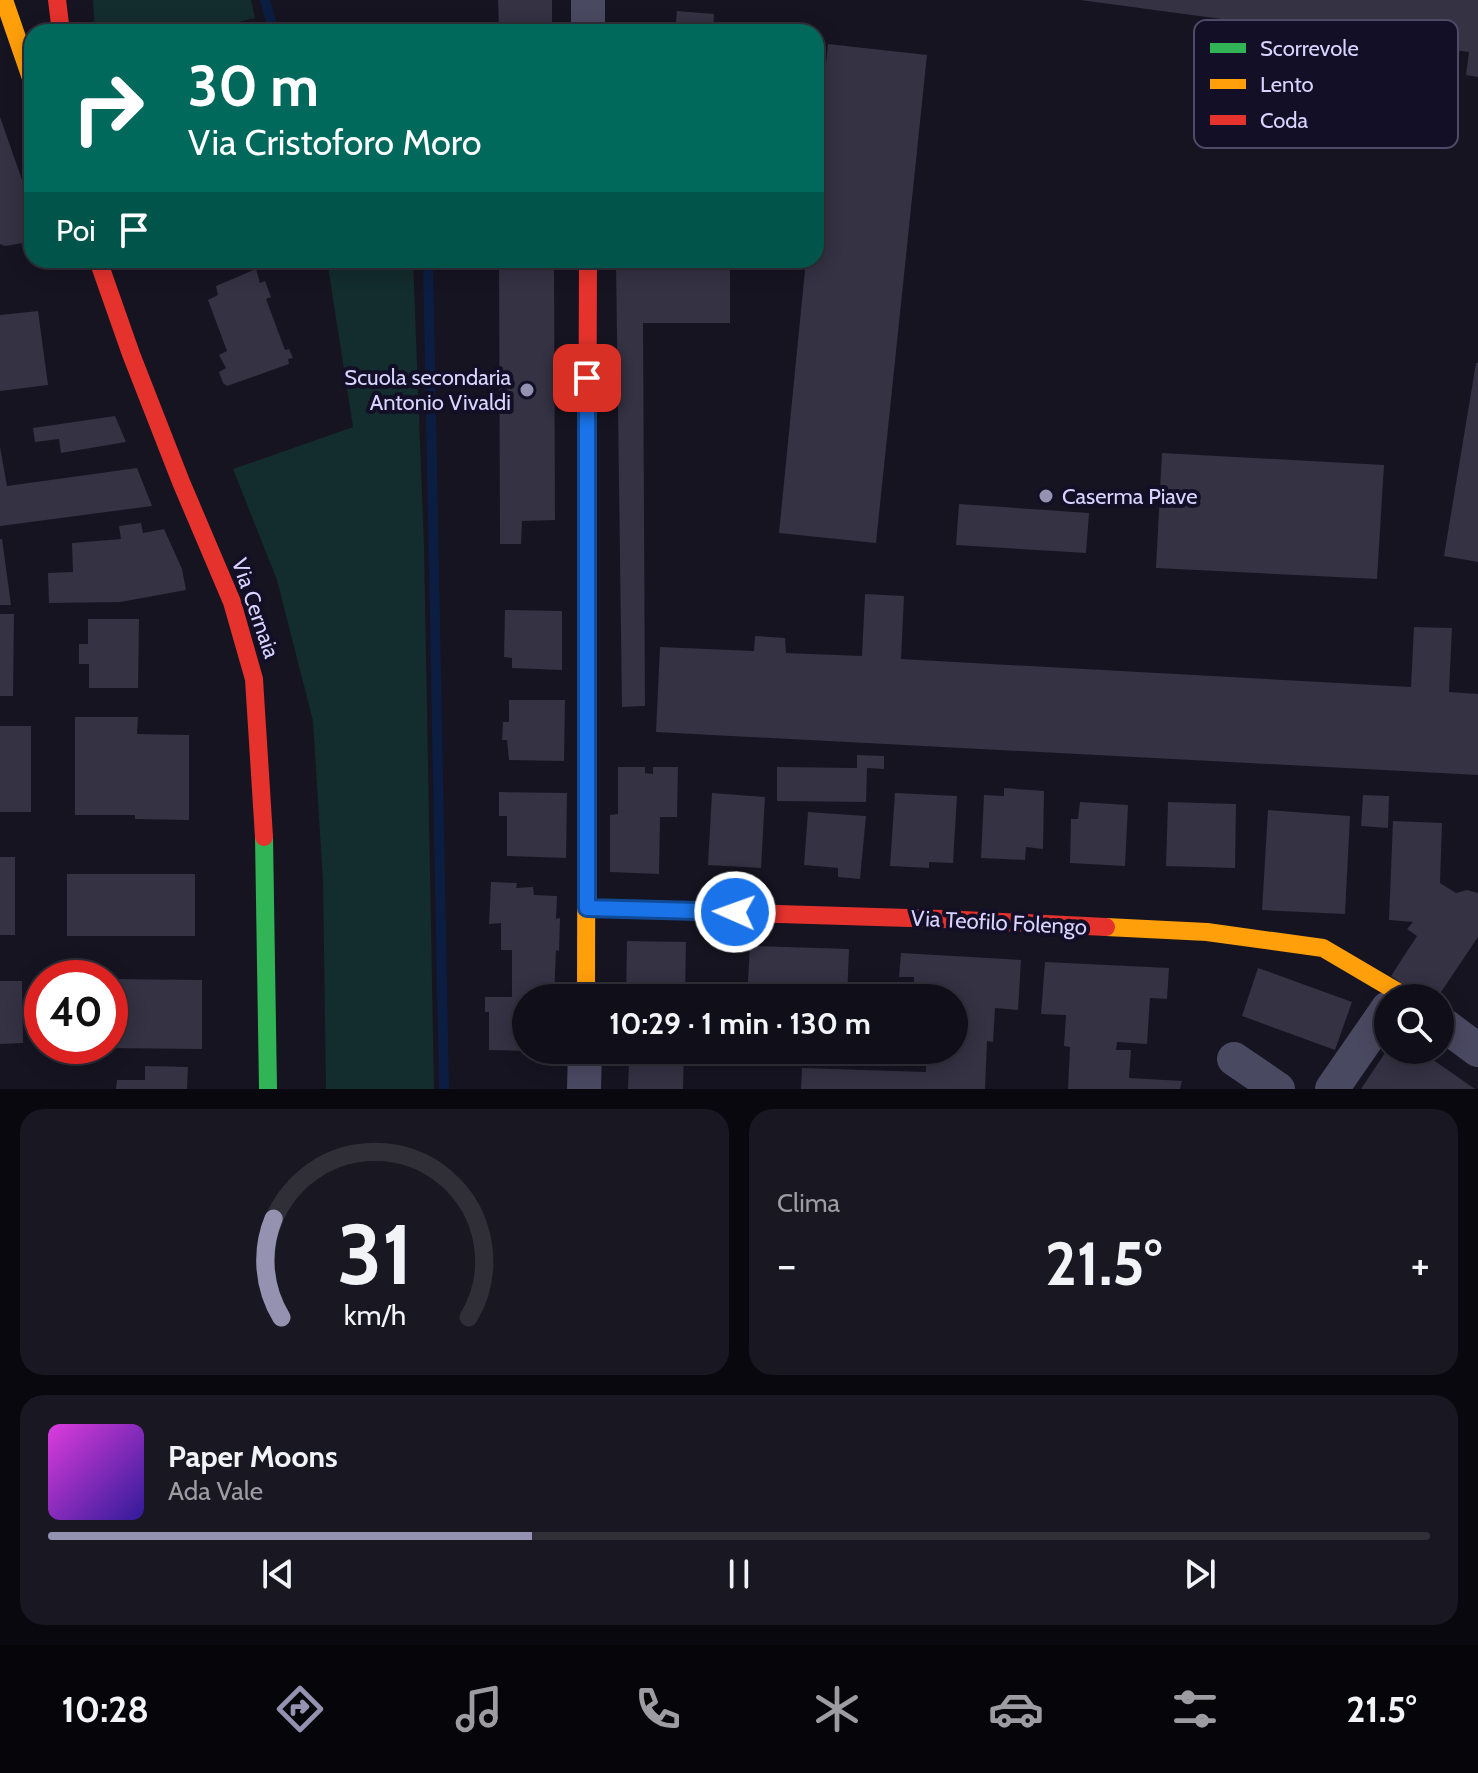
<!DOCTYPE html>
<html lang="it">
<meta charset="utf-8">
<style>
:root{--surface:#100f19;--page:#191822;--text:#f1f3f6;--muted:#9c9ca2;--line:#302f38;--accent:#9591b1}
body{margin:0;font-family:Cabin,sans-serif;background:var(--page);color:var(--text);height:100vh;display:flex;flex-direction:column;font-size:30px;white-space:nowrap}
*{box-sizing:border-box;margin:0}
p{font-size:26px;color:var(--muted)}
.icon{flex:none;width:44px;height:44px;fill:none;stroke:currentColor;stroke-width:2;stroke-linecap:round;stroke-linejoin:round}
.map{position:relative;height:1089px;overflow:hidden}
.panel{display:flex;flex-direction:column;gap:20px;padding:20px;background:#09080e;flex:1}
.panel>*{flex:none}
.top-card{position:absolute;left:24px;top:24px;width:800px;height:244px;border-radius:24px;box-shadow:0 4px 20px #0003,0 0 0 2px var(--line);background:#00695c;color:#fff;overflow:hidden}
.fabs{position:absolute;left:1374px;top:984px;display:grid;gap:16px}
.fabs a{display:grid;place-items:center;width:80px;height:80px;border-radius:50%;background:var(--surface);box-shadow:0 4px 20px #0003,0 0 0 2px var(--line);font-size:40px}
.speed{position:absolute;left:24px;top:960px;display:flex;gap:16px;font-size:40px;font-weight:700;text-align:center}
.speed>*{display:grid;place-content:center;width:104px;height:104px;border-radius:50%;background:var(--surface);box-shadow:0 4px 20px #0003,0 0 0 2px var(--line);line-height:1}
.speed .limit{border:12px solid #d22;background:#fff;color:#111}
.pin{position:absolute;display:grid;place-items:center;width:68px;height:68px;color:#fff;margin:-34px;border-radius:16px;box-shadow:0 4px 12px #0006}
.me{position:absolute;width:88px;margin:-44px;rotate:272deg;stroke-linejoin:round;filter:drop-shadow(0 0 6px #0008)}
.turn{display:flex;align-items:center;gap:28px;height:168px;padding:0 32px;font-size:36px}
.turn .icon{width:104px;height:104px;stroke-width:2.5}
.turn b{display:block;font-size:56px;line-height:68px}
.then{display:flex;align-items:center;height:76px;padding:0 32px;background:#0003;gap:16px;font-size:30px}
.big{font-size:60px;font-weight:700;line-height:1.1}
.panel .widget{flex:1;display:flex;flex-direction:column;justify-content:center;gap:12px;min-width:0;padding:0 28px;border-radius:24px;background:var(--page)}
.panel .dial{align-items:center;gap:0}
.dial svg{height:208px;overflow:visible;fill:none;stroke:var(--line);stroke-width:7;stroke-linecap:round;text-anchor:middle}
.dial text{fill:var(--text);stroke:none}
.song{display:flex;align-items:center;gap:24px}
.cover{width:96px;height:96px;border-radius:12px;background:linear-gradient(135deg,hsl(300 70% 55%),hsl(250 70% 35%))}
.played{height:8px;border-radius:4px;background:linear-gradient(90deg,var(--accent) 35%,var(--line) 35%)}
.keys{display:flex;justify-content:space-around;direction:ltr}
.heat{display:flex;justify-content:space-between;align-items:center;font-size:44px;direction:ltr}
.panel .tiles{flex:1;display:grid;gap:20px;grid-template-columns:1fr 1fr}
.widget:last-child{grid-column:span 2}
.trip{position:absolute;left:512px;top:984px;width:456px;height:80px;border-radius:40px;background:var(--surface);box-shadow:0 4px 20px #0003,0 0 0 2px var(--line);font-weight:700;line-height:80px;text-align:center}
.menu{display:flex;height:128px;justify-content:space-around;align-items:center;background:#06060a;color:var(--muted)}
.menu .icon{width:56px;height:56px}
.menu .on{color:var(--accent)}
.menu b{font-size:36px;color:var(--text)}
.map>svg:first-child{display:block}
.green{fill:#132c2d}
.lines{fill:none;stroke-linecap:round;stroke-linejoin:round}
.stream{stroke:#0b1e41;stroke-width:10}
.building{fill:#343243}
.street{stroke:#4a4962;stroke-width:34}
.fast{stroke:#30b455;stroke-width:18}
.slow{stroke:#ff9f0a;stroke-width:18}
.jam{stroke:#e5322d;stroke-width:18}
.route-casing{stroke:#114b97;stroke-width:20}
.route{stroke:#1a73e8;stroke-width:14}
.poi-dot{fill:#9591b1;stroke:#130f26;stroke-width:3}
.labels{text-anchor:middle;stroke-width:8;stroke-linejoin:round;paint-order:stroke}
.poi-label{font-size:22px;fill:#d9d4ff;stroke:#130f26;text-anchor:end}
.street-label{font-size:22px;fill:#d9d4ff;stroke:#130f26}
.key{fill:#130f26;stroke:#4e4a67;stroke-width:2}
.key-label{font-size:22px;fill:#d9d4ff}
</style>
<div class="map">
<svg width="1478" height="1089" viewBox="0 0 1478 1089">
<rect width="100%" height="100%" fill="#161421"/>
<path class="green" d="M 93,0 L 251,0 L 255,18 L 197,32 L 95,32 Z
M 327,260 L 413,260 L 424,546 L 434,1089 L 326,1089 L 323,881 L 313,721 L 277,580 L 233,469 L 353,427 Z"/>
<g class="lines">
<path class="stream" d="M 265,0 L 274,32
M 428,260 L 444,1089"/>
</g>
<path class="building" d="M 498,0 L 552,0 L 552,32 L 499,32 Z
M 1080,0 L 1478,0 L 1478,77 L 1466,75 L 1469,52 Z
M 677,11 L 714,14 L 713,32 L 675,32 Z
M 828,44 L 927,55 L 876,543 L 779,533 L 806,260 L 816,260 L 816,163 Z
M 0,117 L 32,208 L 32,219 L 25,220 L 29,242 L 5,246 L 0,244 Z
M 499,260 L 554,260 L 555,520 L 522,521 L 521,544 L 500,544 Z
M 616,260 L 730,260 L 730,323 L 643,323 L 645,706 L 622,707 Z
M 256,269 L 260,283 L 265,281 L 271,297 L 266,299 L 285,350 L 289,349 L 293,358 L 288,359 L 289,364 L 227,386 L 223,383 L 219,372 L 226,368 L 219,355 L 227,351 L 208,300 L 218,295 L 216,286 Z
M 38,311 L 48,385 L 0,391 L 0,315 Z
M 1476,363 L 1478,363 L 1478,562 L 1444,556 Z
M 115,416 L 126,442 L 61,453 L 59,439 L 35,442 L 33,428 Z
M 0,447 L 7,486 L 137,468 L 152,506 L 0,526 Z
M 1162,453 L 1384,465 L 1377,579 L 1156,568 Z
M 959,504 L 1089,513 L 1086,553 L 956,545 Z
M 141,523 L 143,533 L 164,529 L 182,569 L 186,590 L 120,602 L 49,603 L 48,573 L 73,572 L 72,543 L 121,539 L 119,526 Z
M 0,539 L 2,539 L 11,605 L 0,605 Z
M 865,594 L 904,596 L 901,659 L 1411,687 L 1414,627 L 1452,628 L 1449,692 L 1478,694 L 1478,775 L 656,732 L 660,647 L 754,651 L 755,636 L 785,638 L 786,653 L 862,656 Z
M 505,610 L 562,611 L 562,670 L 512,668 L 512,658 L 504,657 Z
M 0,614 L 14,614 L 13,696 L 0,696 Z
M 88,619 L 139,619 L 138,688 L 89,688 L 89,664 L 79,664 L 79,644 L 88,644 Z
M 509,700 L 565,700 L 564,761 L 509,760 L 507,740 L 502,740 L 503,722 L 509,722 Z
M 75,717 L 138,717 L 137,734 L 189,735 L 189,820 L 135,819 L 135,815 L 75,815 Z
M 0,726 L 31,726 L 31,812 L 0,812 Z
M 857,755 L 884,756 L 884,769 L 867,768 L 866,802 L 777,801 L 777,767 L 857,768 Z
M 618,767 L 645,767 L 645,773 L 653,774 L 653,767 L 678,767 L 677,817 L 660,817 L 659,874 L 610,872 L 610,815 L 618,814 Z
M 1004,788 L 1044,791 L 1043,849 L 1026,847 L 1025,860 L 981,858 L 984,795 L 1004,796 Z
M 499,792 L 567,793 L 566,858 L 507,856 L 507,816 L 499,816 Z
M 712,793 L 765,797 L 761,868 L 708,865 Z
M 895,793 L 957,796 L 953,863 L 929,862 L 929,868 L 890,866 Z
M 1363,795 L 1389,796 L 1388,828 L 1361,826 Z
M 1080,802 L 1128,805 L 1125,866 L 1070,863 L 1071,819 L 1078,819 Z
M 1168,802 L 1236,804 L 1235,868 L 1166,866 Z
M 1268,810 L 1350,816 L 1345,914 L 1262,910 Z
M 808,812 L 866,816 L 860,879 L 838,877 L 838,868 L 804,865 Z
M 1393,821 L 1442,823 L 1440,883 L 1456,893 L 1467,890 L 1478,893 L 1478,937 L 1437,998 L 1422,998 L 1391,976 L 1417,936 L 1407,929 L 1413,922 L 1389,920 Z
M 0,857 L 15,857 L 15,935 L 0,935 Z
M 67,874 L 195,874 L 195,936 L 67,936 Z
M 491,882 L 517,883 L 516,888 L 533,887 L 534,895 L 557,896 L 556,919 L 560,918 L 559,951 L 556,950 L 554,998 L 526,998 L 526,1051 L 489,1050 L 489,1012 L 485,1012 L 485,997 L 512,997 L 512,950 L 501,950 L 501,923 L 489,924 Z
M 627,941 L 686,942 L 685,998 L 626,998 Z
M 750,946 L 849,949 L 847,998 L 747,998 Z
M 901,953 L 1021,960 L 1018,1010 L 995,1008 L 993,1042 L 987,1041 L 985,1089 L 801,1089 L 802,1068 L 926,1072 L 927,1050 L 954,1050 L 954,998 L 913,998 L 914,977 L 899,977 Z
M 1045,962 L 1169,968 L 1167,999 L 1150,998 L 1147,1044 L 1117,1042 L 1116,1050 L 1131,1050 L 1129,1078 L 1182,1081 L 1180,1089 L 1068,1089 L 1070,1047 L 1064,1046 L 1066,1015 L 1041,1014 Z
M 1258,968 L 1352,1002 L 1335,1050 L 1242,1016 Z
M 110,979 L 202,980 L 202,1049 L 110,1048 Z
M 0,981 L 22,981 L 23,1043 L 0,1044 Z
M 625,1050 L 684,1050 L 683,1089 L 628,1089 L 629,1062 L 625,1062 Z
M 1387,1050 L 1419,1050 L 1475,1089 L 1361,1089 Z
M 145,1066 L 188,1067 L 187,1089 L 116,1089 L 117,1080 L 145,1080 Z"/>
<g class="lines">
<path class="street" d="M 588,0 L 588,32
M 1440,1022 L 1478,1050
M 1234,1059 L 1278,1089
M 584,1089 L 585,1050
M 1332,1089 L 1388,1008"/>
<path class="fast" d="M 264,837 L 268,1089"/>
<path class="slow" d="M 4,0 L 32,81
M 1106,927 L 1207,932 L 1323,948 L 1408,998
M 586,998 L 587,534"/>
<path class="jam" d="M 57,0 L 61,32
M 98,260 L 131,354 L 181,482 L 232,602 L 254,679 L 264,837
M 587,534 L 588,260
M 587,908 L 942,919 L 1106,927"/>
</g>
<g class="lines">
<g class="route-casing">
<path id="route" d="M 587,378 L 587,908 L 735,912"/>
</g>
<use href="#route" class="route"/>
</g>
<g class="poi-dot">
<circle cx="527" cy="390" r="8"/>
<circle cx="1046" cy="496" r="8"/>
</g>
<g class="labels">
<g class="poi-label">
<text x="511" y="385">Scuola secondaria<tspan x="511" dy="25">Antonio Vivaldi</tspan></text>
<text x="1062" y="504" text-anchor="start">Caserma Piave</text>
</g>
<g class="street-label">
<text transform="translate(256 608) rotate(71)" y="8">Via Cernaia</text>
<text transform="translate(999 922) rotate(3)" y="8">Via Teofilo Folengo</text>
</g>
</g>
<rect x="1194" y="20" width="264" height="128" rx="12" class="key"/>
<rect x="1210" y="43" width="36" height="10" fill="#30b455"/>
<rect x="1210" y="79" width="36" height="10" fill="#ff9f0a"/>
<rect x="1210" y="115" width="36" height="10" fill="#e5322d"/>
<g class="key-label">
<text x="1260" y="56">Scorrevole</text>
<text x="1260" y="92">Lento</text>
<text x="1260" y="128">Coda</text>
</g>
</svg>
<div class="fabs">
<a><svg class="icon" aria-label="search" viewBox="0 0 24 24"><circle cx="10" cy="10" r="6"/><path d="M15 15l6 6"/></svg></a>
</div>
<div class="speed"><div class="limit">40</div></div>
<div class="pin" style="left:587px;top:378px;background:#d93025"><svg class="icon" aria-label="arrive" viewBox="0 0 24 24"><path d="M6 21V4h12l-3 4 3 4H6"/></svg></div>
<svg class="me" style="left:735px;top:912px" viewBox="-20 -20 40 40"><circle r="17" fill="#1a73e8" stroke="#fff" stroke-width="3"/><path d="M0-11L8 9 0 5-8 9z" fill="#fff"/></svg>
<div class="trip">10:29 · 1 min · 130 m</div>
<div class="top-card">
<div class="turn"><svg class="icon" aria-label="right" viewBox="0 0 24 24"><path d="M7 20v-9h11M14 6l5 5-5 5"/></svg><div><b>30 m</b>Via Cristoforo Moro</div></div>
<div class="then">Poi<svg class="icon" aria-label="arrive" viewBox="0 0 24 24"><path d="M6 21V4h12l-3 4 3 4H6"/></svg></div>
</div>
</div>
<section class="panel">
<div class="tiles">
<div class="widget dial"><svg viewBox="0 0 100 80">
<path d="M14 69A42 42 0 1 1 86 69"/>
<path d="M14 69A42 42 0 0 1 11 31" stroke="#9591b1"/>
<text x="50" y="56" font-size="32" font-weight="700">31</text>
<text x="50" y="72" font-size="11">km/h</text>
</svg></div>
<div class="widget"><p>Clima</p>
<div class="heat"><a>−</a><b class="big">21.5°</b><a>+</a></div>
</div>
<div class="widget">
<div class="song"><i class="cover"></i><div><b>Paper Moons</b><p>Ada Vale</p></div></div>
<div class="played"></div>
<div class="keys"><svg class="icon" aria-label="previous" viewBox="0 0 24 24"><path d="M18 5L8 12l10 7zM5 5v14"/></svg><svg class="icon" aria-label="pause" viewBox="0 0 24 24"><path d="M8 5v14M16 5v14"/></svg><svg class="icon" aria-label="next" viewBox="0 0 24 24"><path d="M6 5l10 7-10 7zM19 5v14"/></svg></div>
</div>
</div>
</section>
<nav class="menu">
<b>10:28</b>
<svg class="icon on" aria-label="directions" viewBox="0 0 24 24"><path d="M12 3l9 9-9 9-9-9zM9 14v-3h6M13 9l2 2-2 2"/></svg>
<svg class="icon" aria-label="music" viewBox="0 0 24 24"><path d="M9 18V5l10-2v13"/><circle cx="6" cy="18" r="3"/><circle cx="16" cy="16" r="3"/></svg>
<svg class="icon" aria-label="phone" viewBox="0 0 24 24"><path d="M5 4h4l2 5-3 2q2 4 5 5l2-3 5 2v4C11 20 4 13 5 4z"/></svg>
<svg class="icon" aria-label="climate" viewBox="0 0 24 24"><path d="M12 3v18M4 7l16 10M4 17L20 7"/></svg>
<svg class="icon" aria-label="car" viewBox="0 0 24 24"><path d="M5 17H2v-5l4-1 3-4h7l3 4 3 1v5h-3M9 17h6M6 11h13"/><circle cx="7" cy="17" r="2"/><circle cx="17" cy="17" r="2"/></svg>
<svg class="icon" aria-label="filters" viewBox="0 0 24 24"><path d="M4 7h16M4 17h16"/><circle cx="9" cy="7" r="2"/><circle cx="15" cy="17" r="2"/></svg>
<b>21.5°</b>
</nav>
